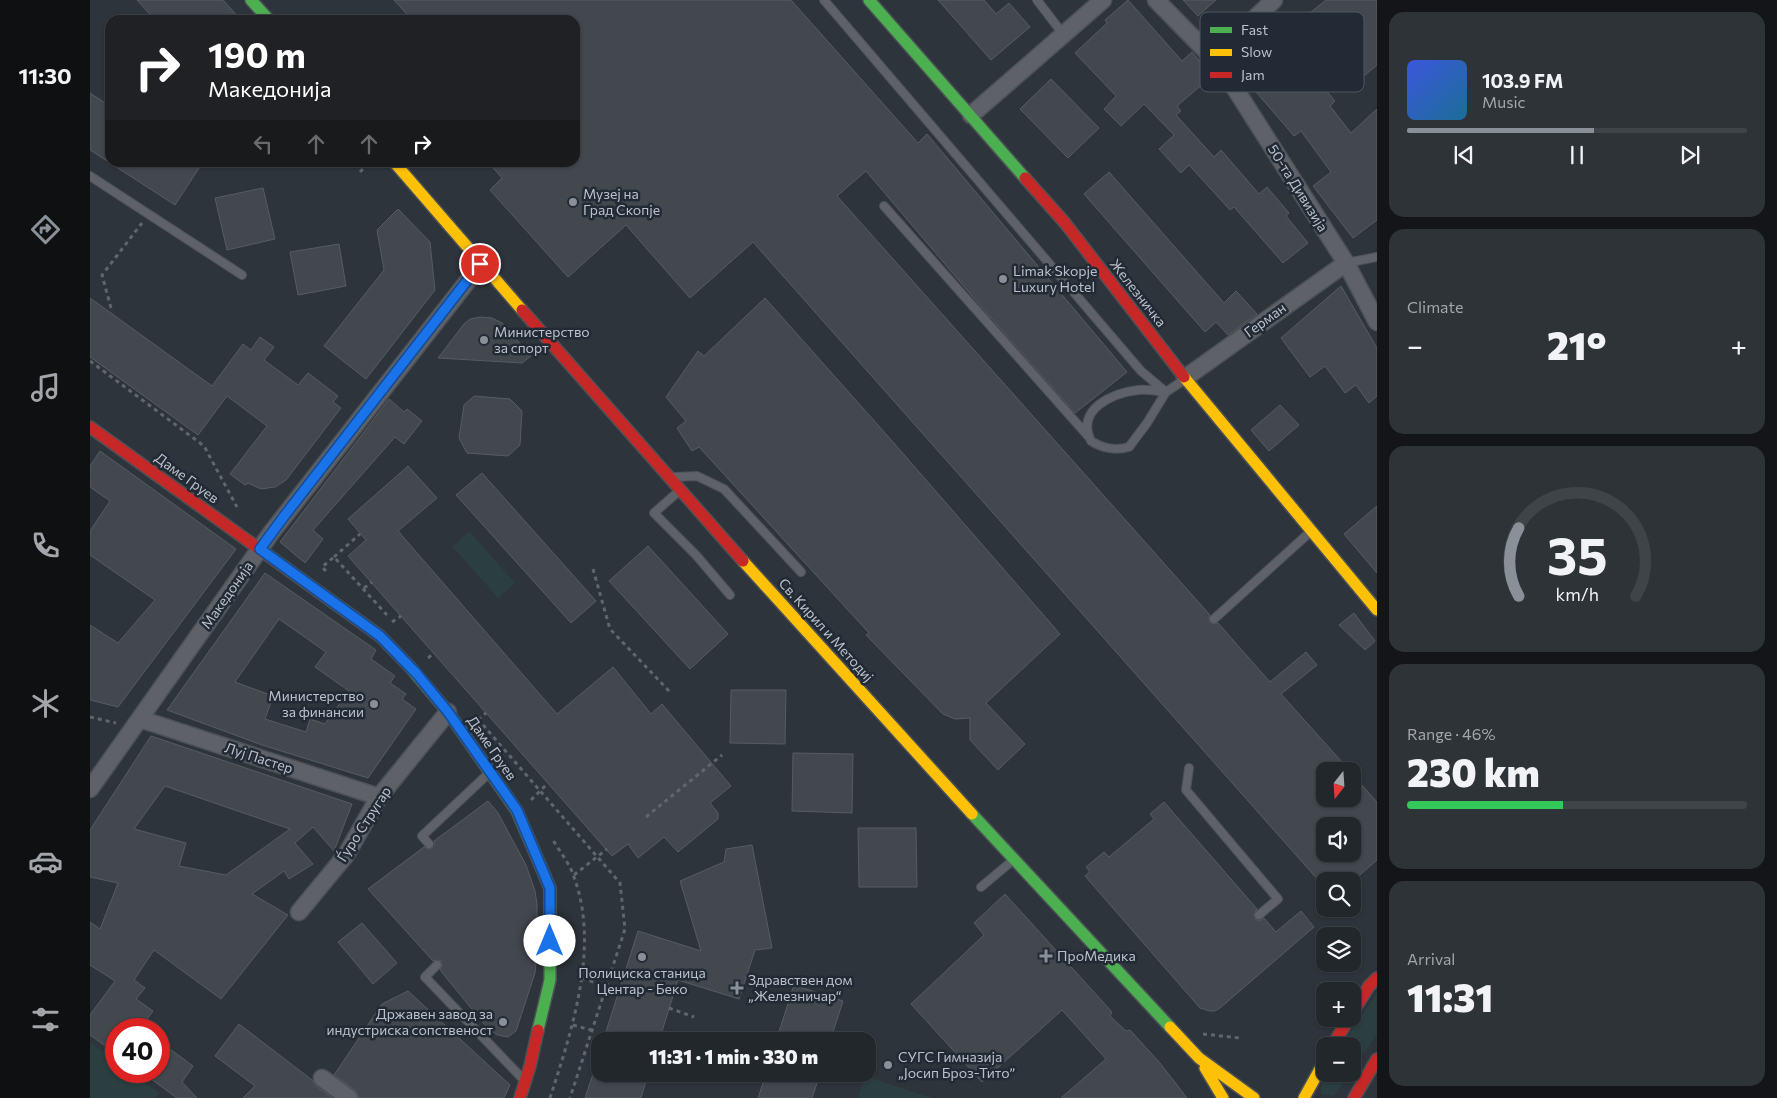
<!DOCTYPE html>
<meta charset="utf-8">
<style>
:root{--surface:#22272c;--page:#2e3338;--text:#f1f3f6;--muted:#a2a5a9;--line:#3f4448;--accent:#899098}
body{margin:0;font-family:Commissioner,sans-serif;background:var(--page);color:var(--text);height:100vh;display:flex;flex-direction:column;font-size:19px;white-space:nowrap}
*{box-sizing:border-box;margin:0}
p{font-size:16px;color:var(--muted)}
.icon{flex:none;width:28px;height:28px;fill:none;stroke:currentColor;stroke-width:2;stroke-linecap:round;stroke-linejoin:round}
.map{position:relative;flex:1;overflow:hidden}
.sheet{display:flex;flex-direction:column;gap:12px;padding:12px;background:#131518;width:400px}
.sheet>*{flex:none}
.hud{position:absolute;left:15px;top:15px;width:475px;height:152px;border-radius:15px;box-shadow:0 1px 4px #0004,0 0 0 1px var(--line);background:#202124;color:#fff;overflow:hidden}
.needle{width:32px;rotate:197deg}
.tools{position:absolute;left:1226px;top:762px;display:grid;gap:10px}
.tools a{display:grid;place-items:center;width:45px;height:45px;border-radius:10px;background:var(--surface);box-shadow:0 1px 4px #0004,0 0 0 1px var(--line);font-size:25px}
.speed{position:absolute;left:15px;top:1018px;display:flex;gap:10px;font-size:25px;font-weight:700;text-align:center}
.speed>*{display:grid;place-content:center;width:65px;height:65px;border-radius:50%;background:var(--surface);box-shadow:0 1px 4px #0004,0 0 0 1px var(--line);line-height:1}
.speed .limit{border:8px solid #d22;background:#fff;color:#111}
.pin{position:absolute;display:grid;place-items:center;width:42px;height:42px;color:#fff;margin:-21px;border:2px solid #fff;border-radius:50%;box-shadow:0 1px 5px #0007}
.me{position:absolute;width:55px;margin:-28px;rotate:0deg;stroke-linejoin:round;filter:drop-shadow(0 0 4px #0008)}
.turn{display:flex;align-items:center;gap:18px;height:105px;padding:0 20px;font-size:22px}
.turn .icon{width:65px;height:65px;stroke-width:2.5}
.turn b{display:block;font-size:35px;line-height:42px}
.lanes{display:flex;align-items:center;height:48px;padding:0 20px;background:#0003;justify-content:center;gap:25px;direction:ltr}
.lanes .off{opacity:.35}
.big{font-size:38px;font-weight:800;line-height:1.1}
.sheet .card{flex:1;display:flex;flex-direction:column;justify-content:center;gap:8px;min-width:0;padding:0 18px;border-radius:15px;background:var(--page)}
.sheet .dial{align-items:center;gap:0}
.dial svg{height:130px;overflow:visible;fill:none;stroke:var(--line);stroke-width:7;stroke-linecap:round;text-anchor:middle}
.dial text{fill:var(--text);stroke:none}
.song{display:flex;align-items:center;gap:15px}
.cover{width:60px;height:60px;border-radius:8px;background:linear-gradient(135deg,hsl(230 70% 55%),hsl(200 70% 35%))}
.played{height:5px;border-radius:2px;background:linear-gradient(90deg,var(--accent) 55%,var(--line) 55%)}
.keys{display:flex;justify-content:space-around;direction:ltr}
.heat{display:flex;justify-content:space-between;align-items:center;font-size:28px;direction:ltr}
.charge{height:8px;border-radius:4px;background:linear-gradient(90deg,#34c759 46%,var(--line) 0)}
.trip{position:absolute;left:501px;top:1032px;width:285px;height:50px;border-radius:15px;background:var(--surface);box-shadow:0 1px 4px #0004,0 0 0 1px var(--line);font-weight:800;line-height:50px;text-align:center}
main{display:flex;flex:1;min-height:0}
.menu{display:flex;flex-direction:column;width:90px;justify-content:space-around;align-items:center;background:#0e1012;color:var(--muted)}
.menu .icon{width:35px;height:35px}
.menu .active{color:var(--accent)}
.menu b{font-size:22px;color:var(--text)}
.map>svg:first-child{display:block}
.green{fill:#2b3e40}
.building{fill:#43484f;stroke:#575c62;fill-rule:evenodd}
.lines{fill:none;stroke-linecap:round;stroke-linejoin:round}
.lane-casing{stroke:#4c5157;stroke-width:10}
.street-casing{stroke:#4c5157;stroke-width:19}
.fast-casing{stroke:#4c5157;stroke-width:14}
.slow-casing{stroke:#4c5157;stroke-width:14}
.jam-casing{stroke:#4c5157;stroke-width:14}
.path{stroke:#60666b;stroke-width:3;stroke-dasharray:4 4;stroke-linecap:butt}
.lane{stroke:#5e6268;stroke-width:8}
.street{stroke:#5e6268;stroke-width:16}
.fast{stroke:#4caf50;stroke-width:11}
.slow{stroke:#ffc107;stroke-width:11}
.jam{stroke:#c62828;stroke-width:11}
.route-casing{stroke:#114b97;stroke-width:12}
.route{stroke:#1a73e8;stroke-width:9}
.poi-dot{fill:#899098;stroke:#222a35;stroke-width:2}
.labels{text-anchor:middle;stroke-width:5;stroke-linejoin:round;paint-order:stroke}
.street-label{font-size:14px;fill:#bac1ca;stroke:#222a35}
.poi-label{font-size:14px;fill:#bac1ca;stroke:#222a35;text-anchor:start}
.key{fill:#222a35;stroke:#505762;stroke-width:1}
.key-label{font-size:14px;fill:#bac1ca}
</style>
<main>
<nav class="menu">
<b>11:30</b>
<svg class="icon active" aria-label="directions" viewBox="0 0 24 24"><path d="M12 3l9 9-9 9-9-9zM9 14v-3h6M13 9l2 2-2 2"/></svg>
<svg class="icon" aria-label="music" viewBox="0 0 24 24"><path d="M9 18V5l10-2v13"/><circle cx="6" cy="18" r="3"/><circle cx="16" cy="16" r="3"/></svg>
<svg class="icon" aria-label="phone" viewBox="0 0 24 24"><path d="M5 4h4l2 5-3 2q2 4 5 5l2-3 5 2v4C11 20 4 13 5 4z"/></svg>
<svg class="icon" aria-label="climate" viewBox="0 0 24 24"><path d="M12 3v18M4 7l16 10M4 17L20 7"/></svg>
<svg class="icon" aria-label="car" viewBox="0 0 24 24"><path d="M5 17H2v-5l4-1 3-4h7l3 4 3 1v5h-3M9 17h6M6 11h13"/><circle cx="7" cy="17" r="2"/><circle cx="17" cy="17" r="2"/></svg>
<svg class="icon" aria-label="filters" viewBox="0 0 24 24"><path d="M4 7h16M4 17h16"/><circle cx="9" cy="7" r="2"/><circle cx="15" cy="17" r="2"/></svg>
</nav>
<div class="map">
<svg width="1287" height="1098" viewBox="0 0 1287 1098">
<rect width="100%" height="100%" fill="#2e343b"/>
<path class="green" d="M 379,531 L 425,583 L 408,598 L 363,547 Z
M 1287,993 L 1287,1034 L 1263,1069 L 1262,1046 L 1251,1046 Z
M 0,1042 L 26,1061 L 26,1071 L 40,1071 L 70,1093 L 65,1098 L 0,1098 Z
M 1237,1074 L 1259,1074 L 1244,1096 L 1231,1094 L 1232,1084 Z
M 775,1076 L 842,1098 L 768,1098 Z"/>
<path class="building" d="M 47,0 L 133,0 L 151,20 L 65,20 Z
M 304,0 L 701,0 L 828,143 L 837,134 L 1037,372 L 985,413 L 893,309 L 776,171 L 747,196 L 1120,615 L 1119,618 L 1120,622 L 1123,624 L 1128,623 L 1180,682 L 1216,652 L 1227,665 L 1191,694 L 1260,771 L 1235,771 L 1235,799 L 1262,799 L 1262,774 L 1287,802 L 1287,860 L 1263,881 L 1229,881 L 663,242 L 600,298 L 536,225 L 478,277 L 400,190 L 412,178 L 398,162 L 485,162 L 485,20 L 322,20 ZM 1235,826 L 1262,826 L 1262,854 L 1235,854 Z
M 848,0 L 894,0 L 906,14 L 919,3 L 940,27 L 901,60 Z
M 1038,0 L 1092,61 L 1102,52 L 1122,76 L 1087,106 L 1091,111 L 1086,115 L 1124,157 L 1131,150 L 1169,194 L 1177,187 L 1199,213 L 1196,216 L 1218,243 L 1193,263 L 1144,207 L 1140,210 L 1099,165 L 1091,173 L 1069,149 L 1084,135 L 1054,104 L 1031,126 L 1014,109 L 1026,96 L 985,53 L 1017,23 L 1015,20 Z
M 1093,0 L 1126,0 L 1108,16 Z
M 1236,0 L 1287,0 L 1287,65 L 1268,81 L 1216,16 Z
M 1200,49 L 1245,101 L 1240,106 L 1261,133 L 1287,109 L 1287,220 L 1263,238 L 1223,186 L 1241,172 L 1211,131 L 1204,136 L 1161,86 L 1186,65 L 1183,63 Z
M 961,79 L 1009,128 L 978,158 L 930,109 Z
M 0,93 L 20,106 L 20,162 L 113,162 L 85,205 L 0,150 Z
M 1019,172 L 1134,303 L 1146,291 L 1167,314 L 1138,335 L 1126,322 L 1115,332 L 994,194 Z
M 173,188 L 185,239 L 137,250 L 125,198 Z
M 308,209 L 340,242 L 345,290 L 276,379 L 234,346 L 294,270 L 287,230 Z
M 249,244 L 256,286 L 208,295 L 200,252 Z
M 1251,286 L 1287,348 L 1287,396 L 1279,403 L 1266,385 L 1255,393 L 1235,366 L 1220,377 L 1191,338 Z
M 0,298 L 122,386 L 153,344 L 161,350 L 170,337 L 184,347 L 174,360 L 208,385 L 218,373 L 248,396 L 243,402 L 251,408 L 196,480 L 185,487 L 171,489 L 158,483 L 155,485 L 140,474 L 177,426 L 137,396 L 108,435 L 0,357 Z
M 675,298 L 803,442 L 970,634 L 896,703 L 935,744 L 908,770 L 880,740 L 880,718 L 865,719 L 853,714 L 776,635 L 779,633 L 609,447 L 602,451 L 587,428 L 596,421 L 576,397 L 608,351 L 614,356 Z
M 390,317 L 402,318 L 412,323 L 441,356 L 432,363 L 348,358 L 374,324 L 380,319 Z
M 384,396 L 420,399 L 432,411 L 430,445 L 418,456 L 377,453 L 369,438 L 374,405 Z
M 299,399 L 314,412 L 317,409 L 332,421 L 314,444 L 305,437 L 223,530 L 233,539 L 215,563 L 190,542 Z
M 1190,405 L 1209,425 L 1179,451 L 1161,430 Z
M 10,451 L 146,549 L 28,707 L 0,700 L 0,625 L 28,643 L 65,600 L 0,555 L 0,531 L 20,501 L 0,487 L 0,466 Z
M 318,466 L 347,498 L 308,531 L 467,714 L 523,667 L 561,714 L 572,704 L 641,786 L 620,803 L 628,813 L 628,819 L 588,852 L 574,837 L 548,858 L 538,844 L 522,856 L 258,556 L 276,540 L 258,519 Z
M 392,473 L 506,601 L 481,623 L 366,495 Z
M 1287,506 L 1287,573 L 1254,534 Z
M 558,546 L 638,634 L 600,669 L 519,581 Z
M 175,573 L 286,650 L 281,659 L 305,676 L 300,683 L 316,694 L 312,699 L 326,709 L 278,778 L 172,745 L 77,710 ZM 189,619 L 236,652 L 225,667 L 259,691 L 235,724 L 220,719 L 216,732 L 175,719 L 183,696 L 145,682 Z
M 1264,613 L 1285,641 L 1275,650 L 1249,625 Z
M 641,690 L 696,690 L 695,744 L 640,743 Z
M 61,736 L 262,804 L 244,851 L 223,827 L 205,843 L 223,864 L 199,879 L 194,871 L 162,894 L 198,915 L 131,999 L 64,950 L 44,980 L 55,988 L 46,999 L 63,1011 L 50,1029 L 26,1029 L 26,1054 L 0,1035 L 0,1015 L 25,981 L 0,965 L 0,922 L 10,929 L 28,883 L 0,877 L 0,830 ZM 75,786 L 200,829 L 136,875 L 89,866 L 96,843 L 44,829 Z
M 703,753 L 763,754 L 762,813 L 702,811 Z
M 398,801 L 408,813 L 436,865 L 445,891 L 447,904 L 447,953 L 445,973 L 426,1031 L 418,1037 L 407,1035 L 394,1024 L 350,970 L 352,966 L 351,961 L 348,960 L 343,961 L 278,889 L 334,847 L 338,849 L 342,848 L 344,845 L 344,841 Z
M 1074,802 L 1167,909 L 1164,914 L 1165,919 L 1170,921 L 1174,918 L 1186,932 L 1211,911 L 1224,927 L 1130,1008 L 1125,1011 L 1120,1011 L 1110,1008 L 995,876 L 1000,872 L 996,867 L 1014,852 L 1019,857 L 1064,819 L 1060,814 Z
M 768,828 L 826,828 L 827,887 L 769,887 Z
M 662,845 L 682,948 L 665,950 L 649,999 L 588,980 L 569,1041 L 513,1041 L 548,931 L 611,951 L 590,881 L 634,862 L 636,849 Z
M 915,894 L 1022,1012 L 1020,1016 L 1036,1031 L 1040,1030 L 1070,1063 L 1097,1098 L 971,1098 L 1016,1059 L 972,1010 L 892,1082 L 821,1004 L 894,935 L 884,923 Z
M 272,923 L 307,963 L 283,984 L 248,942 Z
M 704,985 L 753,1001 L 740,1041 L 686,1041 Z
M 318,991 L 420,1085 L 414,1098 L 269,1098 L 265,1090 L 244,1075 L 292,1004 Z
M 149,1024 L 222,1080 L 226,1086 L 242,1098 L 153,1098 L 165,1086 L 125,1056 Z
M 69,1041 L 103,1066 L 92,1082 L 107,1098 L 87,1098 L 50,1071 L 69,1071 Z
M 503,1074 L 558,1074 L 551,1098 L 495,1098 Z
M 676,1074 L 730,1074 L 722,1098 L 668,1098 Z"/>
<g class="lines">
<g class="lane-casing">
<path id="lane" d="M 734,0 L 1051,371 L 1076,392 L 1057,423 L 1039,447 C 1026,451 1012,448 1001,441 C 985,409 1023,393 1048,390 C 1057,389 1067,391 1076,392 L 1094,380
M 947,0 L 973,34
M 1144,87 L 1209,35 L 1253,87
M 0,176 L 152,275
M 794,206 L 998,436
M 1256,263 L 1287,257
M 585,477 L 607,476 L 634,489 L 711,572
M 589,491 L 564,513 L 606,555 L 640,595
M 1124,619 L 1219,533
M 1099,768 L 1096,790 L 1188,899 L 1169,915
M 339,844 L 332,836 L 398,774
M 891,887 L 922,861
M 347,965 L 335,977 L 432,1078"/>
</g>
<g class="street-casing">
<path id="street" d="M 1066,0 L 1123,58 L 1144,87 L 1256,263 L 1287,322
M 1123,58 L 1184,0
M 881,115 L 1013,0
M 1095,378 L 1256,263
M 50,719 L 289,797
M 0,789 L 181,533 L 391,264
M 209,912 L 256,855 L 289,797 L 358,712
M 232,1078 L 259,1098"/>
</g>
<g class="fast-casing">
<path id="fast" d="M 161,0 L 179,20
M 779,0 L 935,178
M 320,667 L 358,712 L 427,811 L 460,888 L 460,980 L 448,1030
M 882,814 L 1080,1027"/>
</g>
<g class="slow-casing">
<path id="slow" d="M 304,162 L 432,310
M 1094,377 L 1287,610
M 653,561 L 882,814
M 1080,1027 L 1109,1058 L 1164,1098
M 1115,1068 L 1133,1098
M 1214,1098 L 1235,1060"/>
</g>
<g class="jam-casing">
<path id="jam" d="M 935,178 L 975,223 L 1094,377
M 432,310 L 653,561
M 0,427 L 290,636 L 320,667
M 1262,1013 L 1279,986 L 1287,978
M 1242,1046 L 1259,1019
M 430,1098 L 440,1066 L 448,1030
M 1264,1098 L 1287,1059"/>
</g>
<path class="path" d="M 270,172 L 280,162
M 21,308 L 12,275 L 52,223
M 0,361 L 114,446 L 147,507
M 244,557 L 270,534
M 503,569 L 520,629 L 580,692
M 236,571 L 232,567 L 244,557 L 297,615
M 274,588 L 282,582
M 302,622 L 311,616
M 338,658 L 344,653
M 0,717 L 26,723
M 388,720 L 396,713
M 393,725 L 530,883 L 535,929 L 480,1098
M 441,800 L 458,783
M 556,817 L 632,755
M 484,875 L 517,849
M 1262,958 L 1268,967
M 492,978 L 529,991
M 579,1008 L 604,1017
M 483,1025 L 501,1030
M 1113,1034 L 1150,1038
M 460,1098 C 482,1030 510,947 484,877 C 480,864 470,852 463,840"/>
<use href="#lane" class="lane"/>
<use href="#street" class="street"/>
<use href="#fast" class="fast"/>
<use href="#slow" class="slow"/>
<use href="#jam" class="jam"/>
</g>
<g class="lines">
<g class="route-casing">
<path id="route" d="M 390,264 L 195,515 L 170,549 L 290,636 L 327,674 L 358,712 L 427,810 L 460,888 L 460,941"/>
</g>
<use href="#route" class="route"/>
</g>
<g class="poi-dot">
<circle cx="483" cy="202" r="5"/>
<circle cx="913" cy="279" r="5"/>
<circle cx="394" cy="340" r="5"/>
<circle cx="284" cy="704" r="5"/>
<path d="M953.5 948.5h5v5h5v5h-5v5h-5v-5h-5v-5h5z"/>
<circle cx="552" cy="957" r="5"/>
<path d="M644.5 980.5h5v5h5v5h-5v5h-5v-5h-5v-5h5z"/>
<circle cx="413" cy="1022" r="5"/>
<circle cx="798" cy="1065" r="5"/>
</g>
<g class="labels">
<g class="street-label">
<text transform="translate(1208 188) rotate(58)" y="5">50-та Дивизија</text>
<text transform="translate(1048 293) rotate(52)" y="5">Железничка</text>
<text transform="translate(1175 320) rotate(-36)" y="5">Герман</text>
<text transform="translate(97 478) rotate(36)" y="5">Даме Груев</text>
<text transform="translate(137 595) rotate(-55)" y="5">Македонија</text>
<text transform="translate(736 630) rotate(48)" y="5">Св. Кирил и Методиј</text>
<text transform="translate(402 748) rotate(55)" y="5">Даме Груев</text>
<text transform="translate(169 758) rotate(18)" y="5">Луј Пастер</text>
<text transform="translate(274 824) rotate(-57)" y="5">Ѓуро Стругар</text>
</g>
<g class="poi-label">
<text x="493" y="199">Музеј на<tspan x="493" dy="16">Град Скопје</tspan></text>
<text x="923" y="276">Limak Skopje<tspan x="923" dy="16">Luxury Hotel</tspan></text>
<text x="404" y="337">Министерство<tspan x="404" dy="16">за спорт</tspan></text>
<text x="274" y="701" text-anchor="end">Министерство<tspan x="274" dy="16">за финансии</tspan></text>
<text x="967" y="961">ПроМедика</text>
<text x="552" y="978" text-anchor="middle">Полициска станица<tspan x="552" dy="16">Центар - Беко</tspan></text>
<text x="658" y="985">Здравствен дом<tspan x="658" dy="16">„Железничар“</tspan></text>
<text x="403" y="1019" text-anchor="end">Државен завод за<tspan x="403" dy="16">индустриска сопственост</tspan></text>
<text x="808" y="1062">СУГС Гимназија<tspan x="808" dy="16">„Јосип Броз-Тито”</tspan></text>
</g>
</g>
<rect x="1110" y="12" width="164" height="80" rx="8" class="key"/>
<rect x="1120" y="27" width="22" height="6" fill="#4caf50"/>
<rect x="1120" y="49" width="22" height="7" fill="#ffc107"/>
<rect x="1120" y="72" width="22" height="6" fill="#c62828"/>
<g class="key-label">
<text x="1151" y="35">Fast</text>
<text x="1151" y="57">Slow</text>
<text x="1151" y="80">Jam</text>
</g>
</svg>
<div class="tools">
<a><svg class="needle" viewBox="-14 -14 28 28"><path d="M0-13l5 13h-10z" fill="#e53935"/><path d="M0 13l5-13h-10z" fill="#a2a5a9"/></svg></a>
<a><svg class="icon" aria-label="sound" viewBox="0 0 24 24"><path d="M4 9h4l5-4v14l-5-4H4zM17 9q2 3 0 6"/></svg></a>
<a><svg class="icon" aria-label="search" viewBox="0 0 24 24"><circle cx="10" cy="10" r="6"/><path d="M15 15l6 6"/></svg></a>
<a><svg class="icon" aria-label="layers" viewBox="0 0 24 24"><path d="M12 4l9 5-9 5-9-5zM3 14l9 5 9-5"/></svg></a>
<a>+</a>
<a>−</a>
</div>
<div class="speed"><div class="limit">40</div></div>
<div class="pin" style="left:390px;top:264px;background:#d93025"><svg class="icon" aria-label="arrive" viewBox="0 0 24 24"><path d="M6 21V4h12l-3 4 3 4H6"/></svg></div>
<svg class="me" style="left:460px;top:941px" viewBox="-20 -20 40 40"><circle r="19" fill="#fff"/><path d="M0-13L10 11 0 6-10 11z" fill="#1a73e8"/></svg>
<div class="trip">11:31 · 1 min · 330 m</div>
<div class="hud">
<div class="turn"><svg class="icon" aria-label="right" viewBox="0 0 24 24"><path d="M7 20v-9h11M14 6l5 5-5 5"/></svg><div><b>190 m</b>Македонија</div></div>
<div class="lanes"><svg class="icon off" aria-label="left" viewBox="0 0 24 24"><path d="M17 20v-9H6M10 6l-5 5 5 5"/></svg><svg class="icon off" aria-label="ahead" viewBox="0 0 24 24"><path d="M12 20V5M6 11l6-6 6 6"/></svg><svg class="icon off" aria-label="ahead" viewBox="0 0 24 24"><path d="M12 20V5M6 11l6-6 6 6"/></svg><svg class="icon" aria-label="right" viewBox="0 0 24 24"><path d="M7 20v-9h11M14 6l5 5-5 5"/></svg></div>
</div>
</div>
<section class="sheet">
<div class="card">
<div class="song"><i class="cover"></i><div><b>103.9 FM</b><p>Music</p></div></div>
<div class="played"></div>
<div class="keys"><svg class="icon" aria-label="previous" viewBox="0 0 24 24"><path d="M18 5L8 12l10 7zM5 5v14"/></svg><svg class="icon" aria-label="pause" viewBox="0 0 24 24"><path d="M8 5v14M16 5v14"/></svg><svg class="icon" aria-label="next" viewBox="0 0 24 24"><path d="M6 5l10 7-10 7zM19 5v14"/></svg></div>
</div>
<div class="card"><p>Climate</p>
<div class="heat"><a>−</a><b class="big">21°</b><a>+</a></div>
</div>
<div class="card dial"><svg viewBox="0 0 100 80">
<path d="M14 69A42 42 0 1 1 86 69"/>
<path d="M14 69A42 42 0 0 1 14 27" stroke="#899098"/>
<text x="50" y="56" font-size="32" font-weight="700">35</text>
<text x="50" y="72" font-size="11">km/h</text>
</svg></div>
<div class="card"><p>Range · 46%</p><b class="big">230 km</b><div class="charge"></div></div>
<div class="card"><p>Arrival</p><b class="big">11:31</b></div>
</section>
</main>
